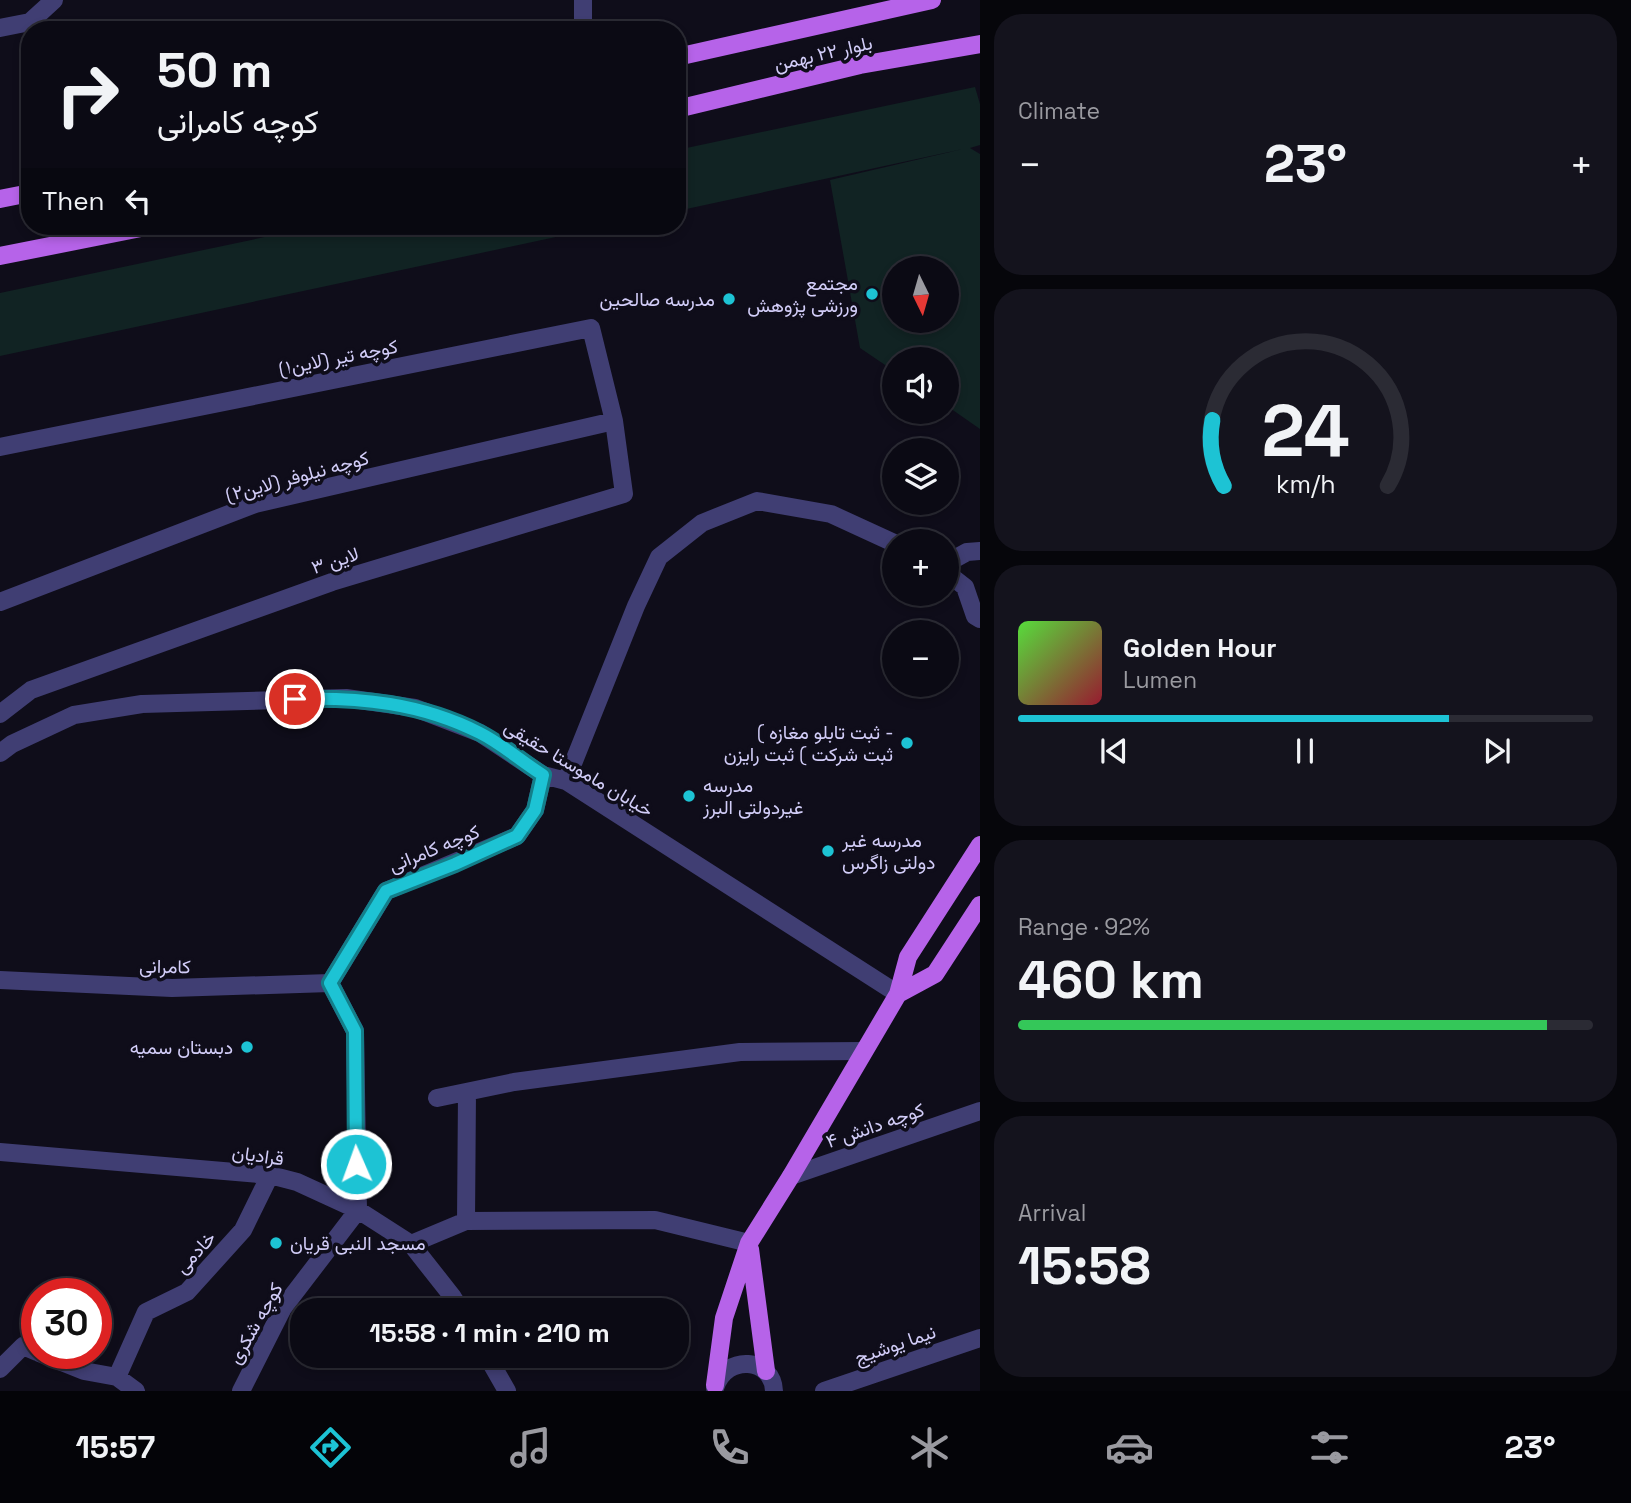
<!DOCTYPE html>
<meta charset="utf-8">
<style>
:root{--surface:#0b0a14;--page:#14131d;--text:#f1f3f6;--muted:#9a9aa0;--line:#2b2b34;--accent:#1dc3d4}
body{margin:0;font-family:"Space Grotesk",Vazirmatn,sans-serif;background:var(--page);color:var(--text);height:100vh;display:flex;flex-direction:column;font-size:26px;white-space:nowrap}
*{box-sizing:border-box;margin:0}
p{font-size:23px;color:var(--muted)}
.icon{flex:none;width:38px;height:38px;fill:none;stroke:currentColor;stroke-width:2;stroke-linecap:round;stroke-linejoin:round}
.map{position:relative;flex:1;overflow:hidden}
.drawer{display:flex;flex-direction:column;gap:14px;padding:14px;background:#06060b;width:651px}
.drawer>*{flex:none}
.banner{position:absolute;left:21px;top:21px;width:665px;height:214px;border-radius:28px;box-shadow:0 4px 10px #0003,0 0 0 2px var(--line);background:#0b0a14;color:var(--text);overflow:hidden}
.needle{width:46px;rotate:175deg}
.buttons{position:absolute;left:882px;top:256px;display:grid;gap:14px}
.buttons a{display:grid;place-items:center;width:77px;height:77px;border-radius:50%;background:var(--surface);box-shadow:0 4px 10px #0003,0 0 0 2px var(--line);font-size:35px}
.speed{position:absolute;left:21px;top:1278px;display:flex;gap:14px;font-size:35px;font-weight:700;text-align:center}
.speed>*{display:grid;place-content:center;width:91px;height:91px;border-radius:50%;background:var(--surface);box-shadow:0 4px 10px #0003,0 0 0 2px var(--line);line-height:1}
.speed .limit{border:10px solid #d22;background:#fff;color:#111}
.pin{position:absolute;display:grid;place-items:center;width:60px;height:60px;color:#fff;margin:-30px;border:4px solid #fff;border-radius:50%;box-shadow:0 2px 7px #0007}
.me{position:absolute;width:77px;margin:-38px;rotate:358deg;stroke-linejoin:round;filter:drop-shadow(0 0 5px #0008)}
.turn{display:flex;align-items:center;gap:24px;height:147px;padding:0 21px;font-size:32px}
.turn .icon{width:91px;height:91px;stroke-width:2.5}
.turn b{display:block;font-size:49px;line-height:60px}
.then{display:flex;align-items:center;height:66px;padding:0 21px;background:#0003;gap:14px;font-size:26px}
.big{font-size:52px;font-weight:700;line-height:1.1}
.drawer .widget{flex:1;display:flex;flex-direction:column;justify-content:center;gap:10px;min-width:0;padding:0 24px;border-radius:28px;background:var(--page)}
.drawer .dial{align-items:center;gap:0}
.dial svg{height:182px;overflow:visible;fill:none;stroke:var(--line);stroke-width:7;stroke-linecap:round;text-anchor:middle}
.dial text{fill:var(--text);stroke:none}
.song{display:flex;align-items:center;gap:21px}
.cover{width:84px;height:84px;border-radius:10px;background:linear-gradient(135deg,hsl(110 70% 55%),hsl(350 70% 35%))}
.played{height:7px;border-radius:4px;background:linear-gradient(90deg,var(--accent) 75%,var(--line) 75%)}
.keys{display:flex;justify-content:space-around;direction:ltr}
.heat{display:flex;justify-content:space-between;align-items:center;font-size:38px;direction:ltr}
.charge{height:10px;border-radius:5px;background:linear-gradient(90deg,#34c759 92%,var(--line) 0)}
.trip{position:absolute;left:290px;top:1298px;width:399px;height:70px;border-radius:28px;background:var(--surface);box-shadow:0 4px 10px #0003,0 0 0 2px var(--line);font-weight:700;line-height:70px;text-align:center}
.tabs{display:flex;height:112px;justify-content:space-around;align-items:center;background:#040408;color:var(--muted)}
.tabs .icon{width:49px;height:49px}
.tabs .current{color:var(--accent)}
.tabs b{font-size:32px;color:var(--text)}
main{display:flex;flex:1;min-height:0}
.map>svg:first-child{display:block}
.green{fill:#112323;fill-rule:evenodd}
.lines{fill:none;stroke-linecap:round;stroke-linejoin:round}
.minor{stroke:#403e73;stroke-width:18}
.major{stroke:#b663e9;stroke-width:18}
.route-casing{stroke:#137f8a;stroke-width:18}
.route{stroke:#1dc3d4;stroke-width:12}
.poi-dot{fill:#1dc3d4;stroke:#0f0d1a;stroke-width:2.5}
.labels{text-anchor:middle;stroke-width:7;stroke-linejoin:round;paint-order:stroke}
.street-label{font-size:19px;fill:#d2cdf8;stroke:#0f0d1a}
.poi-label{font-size:19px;fill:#d2cdf8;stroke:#0f0d1a;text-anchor:end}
</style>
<main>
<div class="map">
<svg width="980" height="1391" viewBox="0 0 980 1391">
<rect width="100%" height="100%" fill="#0f0d1a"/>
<path class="green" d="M 975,87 L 980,104 L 980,145 L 970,148 L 980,154 L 980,429 L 947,406 L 947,359 L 894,359 L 894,371 L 860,348 L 830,180 L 963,149 L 677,211 L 677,150 ZM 894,268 L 947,268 L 947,320 L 894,320 Z
M 317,226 L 607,226 L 0,356 L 0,293 Z"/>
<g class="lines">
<path class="minor" d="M 0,28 L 30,22 L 54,0
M 583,30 L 583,0
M 0,447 L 591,328 L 614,421 L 624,494 L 332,582 L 31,690 L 0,714
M 947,563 L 967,552 L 980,551
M 947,573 L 965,587 L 975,616 L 980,619
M 0,602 L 255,504 L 614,421
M 0,753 L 12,744 L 74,715 L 142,704 L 346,698 L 415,708 L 480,733 L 543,775 L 566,781 L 898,994
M 566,781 L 636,606 L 659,557 L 702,523 L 757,501 L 831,514 L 894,543
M 0,980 L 172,988 L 330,983
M 437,1098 L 514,1082 L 740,1052 L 863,1051
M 0,1152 L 270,1175 L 297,1182 L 358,1210 L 411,1244 L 452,1296 L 461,1311
M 791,1176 L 980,1111
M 466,1221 L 467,1092
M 411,1244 L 466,1221 L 655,1220 L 749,1243
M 39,1353 L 84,1371 L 117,1377 L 136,1391
M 487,1356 L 507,1391
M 0,1369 L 23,1346 L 37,1352
M 117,1377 L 146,1312 L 187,1292 L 243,1230 L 270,1175
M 715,1388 C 726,1353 773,1358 774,1391
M 241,1391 L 283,1308 L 358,1210 L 355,1031 L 330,983 L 386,891 L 517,836 L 535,810 L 543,775
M 824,1391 L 980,1338"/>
<path class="major" d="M 677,57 L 932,0
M 677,109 L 860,65 L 980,44
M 0,199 L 30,193
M 0,256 L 151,226
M 898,994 L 935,974 L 980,905
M 750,1249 L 766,1371
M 715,1385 L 724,1318 L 749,1243 L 791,1176 L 898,994 L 908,957 L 980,845"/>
</g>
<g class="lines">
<g class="route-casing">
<path id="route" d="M 295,699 C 360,697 421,703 480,733 C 502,744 522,762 543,775 L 535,810 L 517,836 L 455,864 L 386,891 L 330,983 L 355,1031 L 356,1164"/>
</g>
<use href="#route" class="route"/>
</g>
<g class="poi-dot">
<circle cx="872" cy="294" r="7"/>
<circle cx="729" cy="299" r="7"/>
<circle cx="907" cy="743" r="7"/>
<circle cx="689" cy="796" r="7"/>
<circle cx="828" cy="851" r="7"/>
<circle cx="247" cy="1047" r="7"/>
<circle cx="276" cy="1243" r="7"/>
</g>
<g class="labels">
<g class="street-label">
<text transform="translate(823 53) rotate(-13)" y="7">بلوار ۲۲ بهمن</text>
<text transform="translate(338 357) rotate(-11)" y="7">کوچه تیر (لاین۱)</text>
<text transform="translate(297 476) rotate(-15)" y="7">کوچه نیلوفر (لاین۲)</text>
<text transform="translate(335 560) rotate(-18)" y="7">لاین ۳</text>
<text transform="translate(579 768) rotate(31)" y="7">خیابان ماموستا حقیقی</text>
<text transform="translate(434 848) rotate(-22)" y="7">کوچه کامرانی</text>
<text transform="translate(165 966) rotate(1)" y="7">کامرانی</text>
<text transform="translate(875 1125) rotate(-19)" y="7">کوچه دانش ۴</text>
<text transform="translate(258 1155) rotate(8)" y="7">قرادیان</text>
<text transform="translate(195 1252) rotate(-47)" y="7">خادمی</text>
<text transform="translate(255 1323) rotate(-60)" y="7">کوچه شکری</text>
<text transform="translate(895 1344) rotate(-19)" y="7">نیما یوشیج</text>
</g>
<g class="poi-label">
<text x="858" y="290">مجتمع<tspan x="858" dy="22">ورزشی پژوهش</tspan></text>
<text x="715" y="306">مدرسه صالحین</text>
<text x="893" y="739">( ثبت تابلو مغازه -<tspan x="893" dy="22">ثبت شرکت ) ثبت رایزن</tspan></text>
<text x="703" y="792" text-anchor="start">مدرسه<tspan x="703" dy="22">غیردولتی البرز</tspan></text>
<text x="842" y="847" text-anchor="start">مدرسه غیر<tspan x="842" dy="22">دولتی زاگرس</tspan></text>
<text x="233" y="1054">دبستان سمیه</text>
<text x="290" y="1250" text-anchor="start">مسجد النبی قریان</text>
</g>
</g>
</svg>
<div class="buttons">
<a><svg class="needle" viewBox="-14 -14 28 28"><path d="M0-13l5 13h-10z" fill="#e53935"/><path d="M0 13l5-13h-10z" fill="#9a9aa0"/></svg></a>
<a><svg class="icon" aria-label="sound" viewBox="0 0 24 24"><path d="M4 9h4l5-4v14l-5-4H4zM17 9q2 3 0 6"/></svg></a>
<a><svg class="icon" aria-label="layers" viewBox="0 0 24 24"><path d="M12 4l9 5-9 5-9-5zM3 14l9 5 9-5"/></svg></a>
<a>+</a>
<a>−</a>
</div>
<div class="speed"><div class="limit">30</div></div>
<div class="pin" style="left:295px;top:699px;background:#d93025"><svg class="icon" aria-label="arrive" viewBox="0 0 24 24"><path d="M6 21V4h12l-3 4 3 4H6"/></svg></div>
<svg class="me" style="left:356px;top:1164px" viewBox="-20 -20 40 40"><circle r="17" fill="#1dc3d4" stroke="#fff" stroke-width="3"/><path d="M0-11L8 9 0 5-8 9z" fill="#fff"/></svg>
<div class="trip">15:58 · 1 min · 210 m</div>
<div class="banner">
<div class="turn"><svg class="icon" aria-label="right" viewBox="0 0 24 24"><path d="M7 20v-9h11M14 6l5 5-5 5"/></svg><div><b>50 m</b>کوچه کامرانی</div></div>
<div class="then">Then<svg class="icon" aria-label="left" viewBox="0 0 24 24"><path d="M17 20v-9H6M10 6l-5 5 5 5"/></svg></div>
</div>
</div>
<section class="drawer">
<div class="widget"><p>Climate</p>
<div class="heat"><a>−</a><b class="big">23°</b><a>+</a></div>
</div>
<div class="widget dial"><svg viewBox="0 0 100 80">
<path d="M14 69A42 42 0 1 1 86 69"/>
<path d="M14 69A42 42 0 0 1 9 40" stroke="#1dc3d4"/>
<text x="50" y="56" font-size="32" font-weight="700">24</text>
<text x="50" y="72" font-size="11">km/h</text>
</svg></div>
<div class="widget">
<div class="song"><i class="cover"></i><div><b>Golden Hour</b><p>Lumen</p></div></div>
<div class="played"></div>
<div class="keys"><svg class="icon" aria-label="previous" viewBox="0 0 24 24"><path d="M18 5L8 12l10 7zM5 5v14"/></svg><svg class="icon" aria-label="pause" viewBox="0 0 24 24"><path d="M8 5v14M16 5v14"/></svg><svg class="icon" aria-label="next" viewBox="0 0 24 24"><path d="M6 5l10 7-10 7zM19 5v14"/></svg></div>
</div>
<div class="widget"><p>Range · 92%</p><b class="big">460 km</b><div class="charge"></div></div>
<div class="widget"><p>Arrival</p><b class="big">15:58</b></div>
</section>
</main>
<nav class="tabs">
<b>15:57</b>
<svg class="icon current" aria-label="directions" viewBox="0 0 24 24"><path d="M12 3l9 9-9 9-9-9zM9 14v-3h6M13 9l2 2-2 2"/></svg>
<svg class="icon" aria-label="music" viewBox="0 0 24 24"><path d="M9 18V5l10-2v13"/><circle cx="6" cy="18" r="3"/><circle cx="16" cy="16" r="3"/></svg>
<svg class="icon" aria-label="phone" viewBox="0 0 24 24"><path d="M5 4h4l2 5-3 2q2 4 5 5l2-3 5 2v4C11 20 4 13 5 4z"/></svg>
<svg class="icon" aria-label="climate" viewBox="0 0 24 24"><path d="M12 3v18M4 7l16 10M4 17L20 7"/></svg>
<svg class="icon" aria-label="car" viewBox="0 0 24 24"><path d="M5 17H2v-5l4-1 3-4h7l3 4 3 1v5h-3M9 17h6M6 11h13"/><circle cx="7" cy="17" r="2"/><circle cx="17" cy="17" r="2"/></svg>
<svg class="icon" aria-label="filters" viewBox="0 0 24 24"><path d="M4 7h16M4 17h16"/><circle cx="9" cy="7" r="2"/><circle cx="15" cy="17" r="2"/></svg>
<b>23°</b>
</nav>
